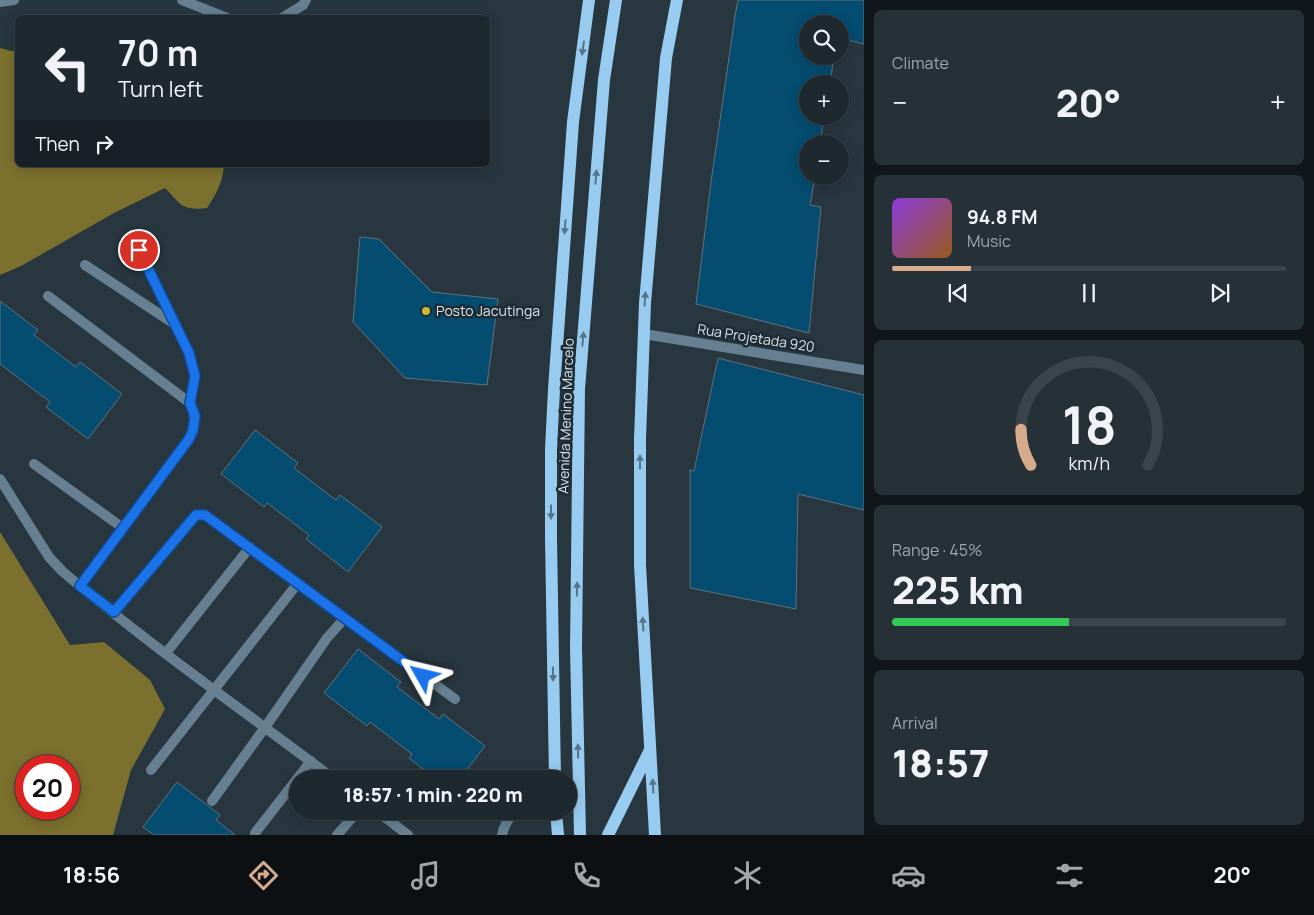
<!DOCTYPE html>
<meta charset="utf-8">
<style>
:root{--surface:#1e282f;--page:#263037;--text:#f1f3f6;--muted:#a1a6aa;--line:#3c444b;--accent:#d6ab8b}
body{margin:0;font-family:Manrope,sans-serif;background:var(--page);color:var(--text);height:100vh;display:flex;flex-direction:column;font-size:19px;white-space:nowrap}
*{box-sizing:border-box;margin:0}
p{font-size:16px;color:var(--muted)}
.icon{flex:none;width:28px;height:28px;fill:none;stroke:currentColor;stroke-width:2;stroke-linecap:round;stroke-linejoin:round}
.map{position:relative;flex:1;overflow:hidden}
.sheet{display:flex;flex-direction:column;gap:10px;padding:10px;background:#10161a;width:450px}
.sheet>*{flex:none}
.top-card{position:absolute;left:15px;top:15px;width:475px;height:152px;border-radius:8px;box-shadow:0 2px 12px #0003,0 0 0 1px var(--line);background:#1e282f;color:var(--text);overflow:hidden}
.tools{position:absolute;left:799px;top:15px;display:grid;gap:10px}
.tools a{display:grid;place-items:center;width:50px;height:50px;border-radius:50%;background:var(--surface);box-shadow:0 2px 12px #0003,0 0 0 1px var(--line);font-size:25px}
.speed{position:absolute;left:15px;top:755px;display:flex;gap:10px;font-size:25px;font-weight:700;text-align:center}
.speed>*{display:grid;place-content:center;width:65px;height:65px;border-radius:50%;background:var(--surface);box-shadow:0 2px 12px #0003,0 0 0 1px var(--line);line-height:1}
.speed .limit{border:8px solid #d22;background:#fff;color:#111}
.pin{position:absolute;display:grid;place-items:center;width:42px;height:42px;color:#fff;margin:-21px;border:2px solid #fff;border-radius:50%;box-shadow:0 1px 5px #0007}
.me{position:absolute;width:55px;margin:-28px;rotate:307deg;stroke-linejoin:round;filter:drop-shadow(0 0 4px #0008)}
.turn{display:flex;align-items:center;gap:18px;height:105px;padding:0 20px;font-size:22px}
.turn .icon{width:65px;height:65px;stroke-width:2.5}
.turn b{display:block;font-size:35px;line-height:42px}
.then{display:flex;align-items:center;height:48px;padding:0 20px;background:#0003;gap:10px;font-size:19px}
.big{font-size:38px;font-weight:800;line-height:1.1}
.sheet .card{flex:1;display:flex;flex-direction:column;justify-content:center;gap:8px;min-width:0;padding:0 18px;border-radius:8px;background:var(--page)}
.sheet .dial{align-items:center;gap:0}
.dial svg{height:130px;overflow:visible;fill:none;stroke:var(--line);stroke-width:7;stroke-linecap:round;text-anchor:middle}
.dial text{fill:var(--text);stroke:none}
.song{display:flex;align-items:center;gap:15px}
.cover{width:60px;height:60px;border-radius:8px;background:linear-gradient(135deg,hsl(270 70% 55%),hsl(30 70% 35%))}
.played{height:5px;border-radius:2px;background:linear-gradient(90deg,var(--accent) 20%,var(--line) 20%)}
.keys{display:flex;justify-content:space-around;direction:ltr}
.heat{display:flex;justify-content:space-between;align-items:center;font-size:28px;direction:ltr}
.charge{height:8px;border-radius:4px;background:linear-gradient(90deg,#34c759 45%,var(--line) 0)}
.trip{position:absolute;left:289px;top:770px;width:288px;height:50px;border-radius:25px;background:var(--surface);box-shadow:0 2px 12px #0003,0 0 0 1px var(--line);font-weight:800;line-height:50px;text-align:center}
.menu{display:flex;height:80px;justify-content:space-around;align-items:center;background:#0c1013;color:var(--muted)}
.menu .icon{width:35px;height:35px}
.menu .on{color:var(--accent)}
.menu b{font-size:22px;color:var(--text)}
main{display:flex;flex:1;min-height:0}
.map>svg:first-child{display:block}
.forest{fill:#7c702e;fill-rule:evenodd}
.building{fill:#044c70;stroke:#62717c}
.lines{fill:none;stroke-linecap:round;stroke-linejoin:round}
.service{stroke:#678091;stroke-width:10}
.minor{stroke:#678091;stroke-width:10}
.primary{stroke:#97cbef;stroke-width:12}
.oneway{fill:#547489}
.route-casing{stroke:#114b97;stroke-width:12}
.route{stroke:#1a73e8;stroke-width:9}
.poi-dot{fill:#ceb837;stroke:#1e2c35;stroke-width:2}
.labels{text-anchor:middle;stroke-width:5;stroke-linejoin:round;paint-order:stroke}
.poi-label{font-size:14px;fill:#dbe3e9;stroke:#1e2c35;text-anchor:start}
.street-label{font-size:14px;fill:#dbe3e9;stroke:#1e2c35}
</style>
<main>
<div class="map">
<svg width="864" height="835" viewBox="0 0 864 835">
<rect width="100%" height="100%" fill="#28363f"/>
<path class="forest" d="M 0,48 L 11,51 L 17,51 L 18,165 L 224,165 C 223,181 216,195 207,208 C 181,211 181,204 165,188 L 114,213 L 21,266 L 0,275 Z
M 0,532 L 70,645 L 104,642 L 150,680 L 165,709 L 131,770 L 113,835 L 0,835 ZM 26,766 L 69,766 L 69,809 L 26,809 Z"/>
<path class="building" d="M 738,0 L 864,0 L 864,44 L 840,38 L 840,24 L 808,24 L 808,56 L 834,56 L 830,84 L 808,84 L 808,116 L 824,116 L 820,144 L 808,144 L 808,176 L 815,176 L 810,205 L 821,207 L 809,333 L 696,304 L 711,182 L 735,16 Z
M 360,237 L 379,239 L 432,292 L 498,299 L 487,385 L 405,378 L 353,322 Z
M 0,301 L 38,330 L 34,335 L 76,367 L 80,362 L 122,394 L 88,439 L 46,407 L 50,402 L 0,364 Z
M 718,358 L 864,395 L 864,510 L 798,494 L 796,609 L 690,588 L 690,470 L 694,471 Z
M 255,430 L 298,463 L 294,468 L 336,500 L 340,495 L 382,527 L 348,572 L 306,539 L 309,535 L 267,503 L 264,507 L 221,474 Z
M 358,649 L 401,682 L 397,687 L 439,719 L 443,714 L 485,746 L 460,779 L 436,779 L 409,758 L 412,754 L 370,722 L 367,726 L 324,693 Z
M 177,782 L 220,815 L 216,820 L 235,835 L 154,835 L 143,827 Z"/>
<g class="lines">
<path class="service" d="M 132,235 L 175,324
M 85,265 L 176,325 L 189,353 L 195,376 L 190,403
M 34,464 L 123,528
M 114,612 L 195,515 L 205,515 L 298,583
M 166,653 L 250,547
M 151,770 L 298,583 L 345,618
M 212,801 L 266,726 L 327,638 L 345,618 L 455,699
M 255,833 L 311,761
M 337,835 L 358,811"/>
<path class="minor" d="M 182,0 L 227,18
M 0,2 L 14,0
M 282,18 L 303,5 L 306,0
M 48,296 L 190,403 C 195,417 196,425 189,439 L 80,586
M 644,334 L 864,370
M 0,479 L 49,557 L 62,571 C 149,645 243,710 334,779
M 377,811 L 408,835
M 502,835 C 504,825 508,819 515,811"/>
<path class="primary" d="M 555,779 L 551,538 L 551,449 L 554,389 L 573,122 L 589,0
M 556,811 L 558,835
M 580,835 L 576,648 L 579,389 L 604,80 L 616,0
M 608,835 L 650,750
M 655,835 L 640,565 L 640,439 L 645,303 L 666,58 L 677,0"/>
</g>
<defs><path id="oneway-solid" d="M-6-.8H1V-3.2L6.5 0L1 3.2V.8H-6Z" transform="scale(1.25)"/></defs>
<g class="oneway">
<use href="#oneway-solid" transform="translate(583 48) rotate(98)"/>
<use href="#oneway-solid" transform="translate(596 177) rotate(-85)"/>
<use href="#oneway-solid" transform="translate(565 227) rotate(94)"/>
<use href="#oneway-solid" transform="translate(645 299) rotate(-86)"/>
<use href="#oneway-solid" transform="translate(583 339) rotate(-85)"/>
<use href="#oneway-solid" transform="translate(640 462) rotate(-90)"/>
<use href="#oneway-solid" transform="translate(551 512) rotate(90)"/>
<use href="#oneway-solid" transform="translate(577 589) rotate(-89)"/>
<use href="#oneway-solid" transform="translate(643 624) rotate(-93)"/>
<use href="#oneway-solid" transform="translate(553 674) rotate(89)"/>
<use href="#oneway-solid" transform="translate(578 751) rotate(-91)"/>
<use href="#oneway-solid" transform="translate(653 786) rotate(-93)"/>
</g>
<g class="lines">
<g class="route-casing">
<path id="route" d="M 139,250 L 189,353 L 195,376 L 190,403 L 195,416 L 193,430 L 189,439 L 80,586 L 114,612 L 196,515 L 205,515 L 423,676"/>
</g>
<use href="#route" class="route"/>
</g>
<circle class="poi-dot" cx="426" cy="311" r="5"/>
<g class="labels">
<g class="poi-label">
<text x="436" y="316">Posto Jacutinga</text>
</g>
<g class="street-label">
<text transform="translate(756 338) rotate(9)" y="5">Rua Projetada 920</text>
<text transform="translate(566 416) rotate(-88)" y="5">Avenida Menino Marcelo</text>
</g>
</g>
</svg>
<div class="tools">
<a><svg class="icon" aria-label="search" viewBox="0 0 24 24"><circle cx="10" cy="10" r="6"/><path d="M15 15l6 6"/></svg></a>
<a>+</a>
<a>−</a>
</div>
<div class="speed"><div class="limit">20</div></div>
<div class="pin" style="left:139px;top:250px;background:#d93025"><svg class="icon" aria-label="arrive" viewBox="0 0 24 24"><path d="M6 21V4h12l-3 4 3 4H6"/></svg></div>
<svg class="me" style="left:423px;top:676px" viewBox="-20 -20 40 40"><path d="M0-17L14 15 0 8-14 15z" fill="#1a73e8" stroke="#fff" stroke-width="4"/></svg>
<div class="trip">18:57 · 1 min · 220 m</div>
<div class="top-card">
<div class="turn"><svg class="icon" aria-label="left" viewBox="0 0 24 24"><path d="M17 20v-9H6M10 6l-5 5 5 5"/></svg><div><b>70 m</b>Turn left</div></div>
<div class="then">Then<svg class="icon" aria-label="right" viewBox="0 0 24 24"><path d="M7 20v-9h11M14 6l5 5-5 5"/></svg></div>
</div>
</div>
<section class="sheet">
<div class="card"><p>Climate</p>
<div class="heat"><a>−</a><b class="big">20°</b><a>+</a></div>
</div>
<div class="card">
<div class="song"><i class="cover"></i><div><b>94.8 FM</b><p>Music</p></div></div>
<div class="played"></div>
<div class="keys"><svg class="icon" aria-label="previous" viewBox="0 0 24 24"><path d="M18 5L8 12l10 7zM5 5v14"/></svg><svg class="icon" aria-label="pause" viewBox="0 0 24 24"><path d="M8 5v14M16 5v14"/></svg><svg class="icon" aria-label="next" viewBox="0 0 24 24"><path d="M6 5l10 7-10 7zM19 5v14"/></svg></div>
</div>
<div class="card dial"><svg viewBox="0 0 100 80">
<path d="M14 69A42 42 0 1 1 86 69"/>
<path d="M14 69A42 42 0 0 1 8 47" stroke="#d6ab8b"/>
<text x="50" y="56" font-size="32" font-weight="700">18</text>
<text x="50" y="72" font-size="11">km/h</text>
</svg></div>
<div class="card"><p>Range · 45%</p><b class="big">225 km</b><div class="charge"></div></div>
<div class="card"><p>Arrival</p><b class="big">18:57</b></div>
</section>
</main>
<nav class="menu">
<b>18:56</b>
<svg class="icon on" aria-label="directions" viewBox="0 0 24 24"><path d="M12 3l9 9-9 9-9-9zM9 14v-3h6M13 9l2 2-2 2"/></svg>
<svg class="icon" aria-label="music" viewBox="0 0 24 24"><path d="M9 18V5l10-2v13"/><circle cx="6" cy="18" r="3"/><circle cx="16" cy="16" r="3"/></svg>
<svg class="icon" aria-label="phone" viewBox="0 0 24 24"><path d="M5 4h4l2 5-3 2q2 4 5 5l2-3 5 2v4C11 20 4 13 5 4z"/></svg>
<svg class="icon" aria-label="climate" viewBox="0 0 24 24"><path d="M12 3v18M4 7l16 10M4 17L20 7"/></svg>
<svg class="icon" aria-label="car" viewBox="0 0 24 24"><path d="M5 17H2v-5l4-1 3-4h7l3 4 3 1v5h-3M9 17h6M6 11h13"/><circle cx="7" cy="17" r="2"/><circle cx="17" cy="17" r="2"/></svg>
<svg class="icon" aria-label="filters" viewBox="0 0 24 24"><path d="M4 7h16M4 17h16"/><circle cx="9" cy="7" r="2"/><circle cx="15" cy="17" r="2"/></svg>
<b>20°</b>
</nav>
